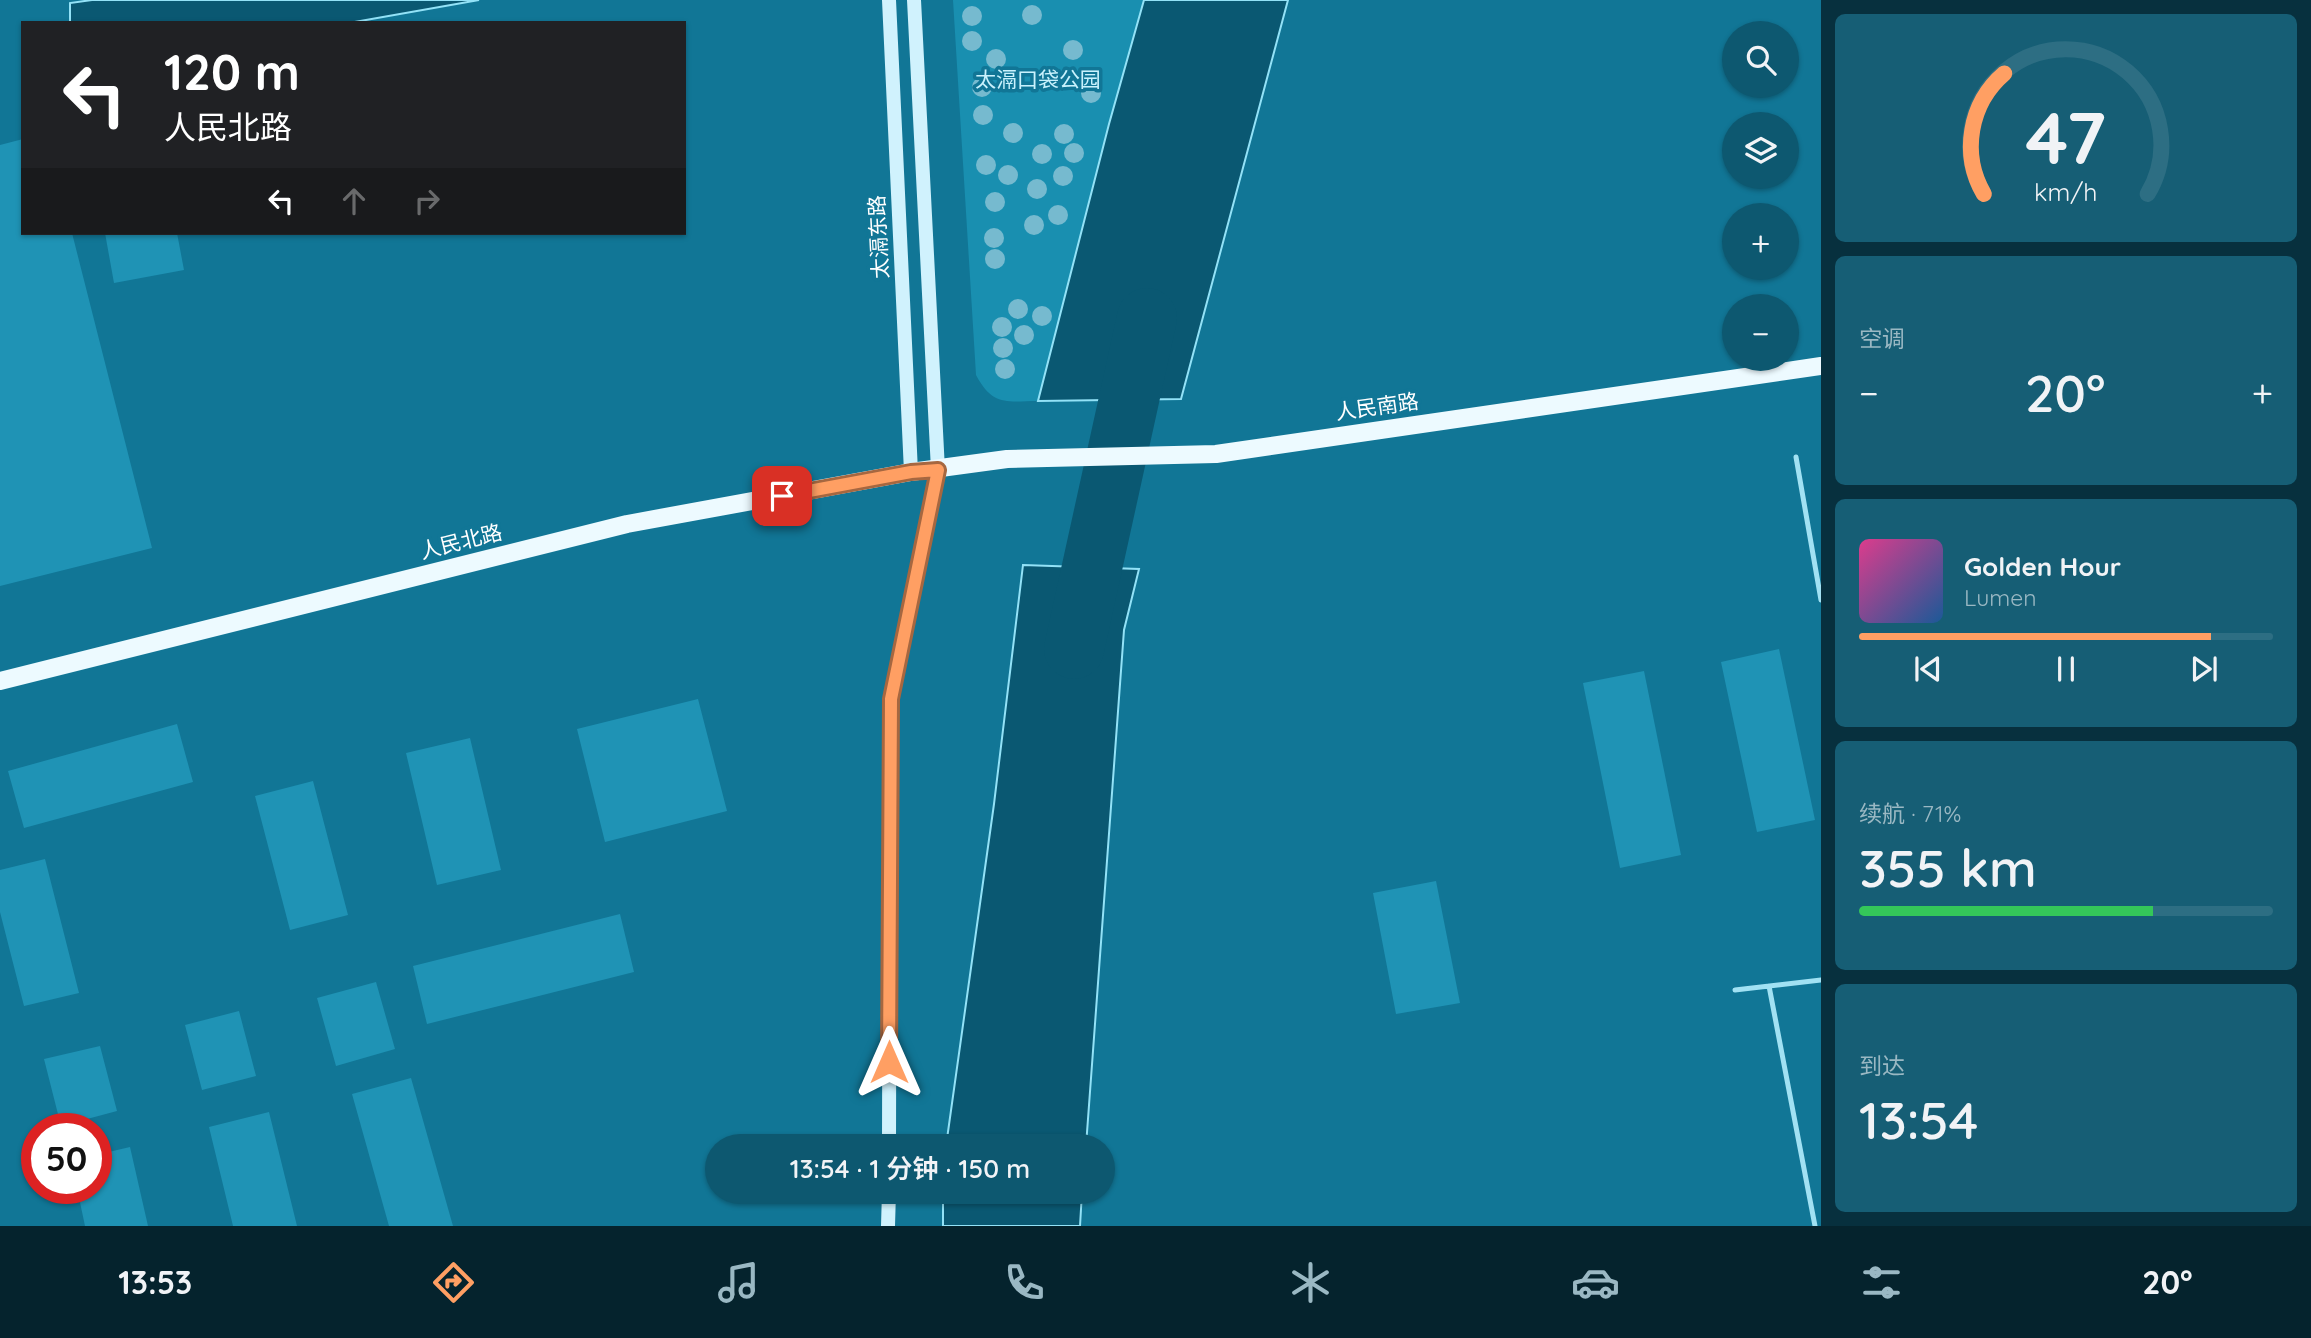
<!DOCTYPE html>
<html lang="zh">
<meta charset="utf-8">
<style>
:root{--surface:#0d5870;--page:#165e75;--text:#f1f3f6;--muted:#9ab8c3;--line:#2d6e83;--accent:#ff9f63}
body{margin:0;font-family:Quicksand,"Noto Sans SC",sans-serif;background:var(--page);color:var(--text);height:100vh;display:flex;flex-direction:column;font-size:26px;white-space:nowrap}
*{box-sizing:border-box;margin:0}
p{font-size:23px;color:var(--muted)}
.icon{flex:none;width:38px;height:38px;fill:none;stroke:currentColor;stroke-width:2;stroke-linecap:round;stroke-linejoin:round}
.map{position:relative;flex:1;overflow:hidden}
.details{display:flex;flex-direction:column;gap:14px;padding:14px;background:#07303e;width:490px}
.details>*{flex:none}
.hud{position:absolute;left:21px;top:21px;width:665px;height:214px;border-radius:0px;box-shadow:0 2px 5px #0004;background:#202124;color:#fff;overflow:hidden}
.fabs{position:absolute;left:1722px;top:21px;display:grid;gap:14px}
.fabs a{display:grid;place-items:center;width:77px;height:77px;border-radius:50%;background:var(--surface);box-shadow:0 2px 5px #0004;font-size:35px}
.speed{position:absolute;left:21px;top:1113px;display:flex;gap:14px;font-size:35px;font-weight:700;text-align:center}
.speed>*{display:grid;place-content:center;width:91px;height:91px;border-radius:50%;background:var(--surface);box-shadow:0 2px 5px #0004;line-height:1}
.speed .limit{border:10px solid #d22;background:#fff;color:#111}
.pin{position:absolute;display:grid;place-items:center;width:60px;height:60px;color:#fff;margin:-30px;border-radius:14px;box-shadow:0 4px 10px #0006}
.me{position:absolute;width:77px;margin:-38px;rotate:0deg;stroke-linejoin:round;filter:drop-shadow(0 0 5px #0008)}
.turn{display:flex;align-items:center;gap:24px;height:147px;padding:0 28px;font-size:32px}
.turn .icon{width:91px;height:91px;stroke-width:2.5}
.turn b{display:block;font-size:49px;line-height:60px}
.lanes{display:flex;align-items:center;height:66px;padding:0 28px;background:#0003;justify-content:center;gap:35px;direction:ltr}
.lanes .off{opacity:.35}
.big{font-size:52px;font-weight:600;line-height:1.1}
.details .card{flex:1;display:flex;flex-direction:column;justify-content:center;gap:10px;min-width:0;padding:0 24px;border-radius:10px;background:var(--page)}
.details .dial{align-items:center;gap:0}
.dial svg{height:182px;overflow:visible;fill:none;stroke:var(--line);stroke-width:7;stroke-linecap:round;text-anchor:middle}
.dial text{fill:var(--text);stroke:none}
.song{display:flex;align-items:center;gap:21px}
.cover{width:84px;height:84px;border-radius:10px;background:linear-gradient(135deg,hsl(330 70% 55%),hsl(210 70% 35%))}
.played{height:7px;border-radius:4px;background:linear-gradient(90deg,var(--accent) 85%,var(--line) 85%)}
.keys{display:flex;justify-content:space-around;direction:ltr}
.heat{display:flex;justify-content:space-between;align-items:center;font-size:38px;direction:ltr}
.charge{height:10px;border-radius:5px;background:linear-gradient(90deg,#34c759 71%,var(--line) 0)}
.trip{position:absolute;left:705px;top:1134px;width:410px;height:70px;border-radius:35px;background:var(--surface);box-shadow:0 2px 5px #0004;font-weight:600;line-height:70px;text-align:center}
.menu{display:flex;height:112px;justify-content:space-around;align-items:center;background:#05232d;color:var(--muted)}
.menu .icon{width:49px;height:49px}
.menu .active{color:var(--accent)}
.menu b{font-size:32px;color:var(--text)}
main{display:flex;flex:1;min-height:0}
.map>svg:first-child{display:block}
.green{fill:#198fb0}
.water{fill:#0a5872;stroke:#93e2f7;stroke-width:2}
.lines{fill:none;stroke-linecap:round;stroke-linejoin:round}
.river{stroke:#0a5872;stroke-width:60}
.building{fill:#1f93b5}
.service{stroke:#a1e1f3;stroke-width:5}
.secondary{stroke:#d0f2fd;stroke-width:14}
.primary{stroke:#edfaff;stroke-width:18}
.tree{fill:#76bacf}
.route-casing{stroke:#a66740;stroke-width:18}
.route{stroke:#ff9f63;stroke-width:12}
.labels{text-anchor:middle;stroke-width:7;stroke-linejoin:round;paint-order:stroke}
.park-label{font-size:21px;fill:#c9f2fd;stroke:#117696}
.street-label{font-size:21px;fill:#fff;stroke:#117696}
</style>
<main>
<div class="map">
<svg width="1821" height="1226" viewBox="0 0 1821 1226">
<rect width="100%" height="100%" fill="#117696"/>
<path class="green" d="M 953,0 L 1144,0 L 1109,124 L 1038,401 C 1007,401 993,407 976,375 Z"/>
<path class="water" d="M 92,0 L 479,0 L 349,23 L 70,23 L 70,3 Z
M 1144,0 L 1288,0 L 1181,399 L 1038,401 L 1109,124 Z
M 1023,565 L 1139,569 L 1124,630 L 1086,1146 L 946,1146 L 994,804 Z
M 943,1192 L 1082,1192 L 1080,1226 L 943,1226 Z"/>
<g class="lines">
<path class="river" d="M 1074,649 L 1147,318"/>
</g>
<path class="building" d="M 23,139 L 23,233 L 72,233 L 152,548 L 0,586 L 0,145 Z
M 105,233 L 177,233 L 184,270 L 114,283 Z
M 1779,649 L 1815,820 L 1757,832 L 1721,662 Z
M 1644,671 L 1681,855 L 1620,868 L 1583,683 Z
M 698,699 L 727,811 L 605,842 L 577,729 Z
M 177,724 L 193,782 L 24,828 L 8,771 Z
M 470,738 L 501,870 L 437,885 L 406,753 Z
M 313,781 L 348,915 L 290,930 L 255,796 Z
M 45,859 L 79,993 L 24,1006 L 0,912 L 0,870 Z
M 1436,881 L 1460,1003 L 1396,1014 L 1373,893 Z
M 620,914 L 634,972 L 427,1024 L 413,966 Z
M 376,982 L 395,1049 L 336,1066 L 317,998 Z
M 239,1011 L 256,1076 L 202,1090 L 185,1025 Z
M 100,1046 L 117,1111 L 61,1126 L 44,1059 Z
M 411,1078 L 453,1226 L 389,1226 L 352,1094 Z
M 269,1112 L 297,1226 L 233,1226 L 209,1127 Z
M 130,1147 L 148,1226 L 85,1226 L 77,1188 L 96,1188 L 96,1155 Z"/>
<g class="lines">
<path class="service" d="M 1796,457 L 1821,600
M 1769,986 L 1815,1226
M 1735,990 L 1821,980"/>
<path class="secondary" d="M 889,0 L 911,472
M 889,1146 L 890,699 L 938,470 L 914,0
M 888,1226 L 889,1192"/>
<path class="primary" d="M 0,681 L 627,524 L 911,472 L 1007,459 L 1216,454 L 1821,366"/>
</g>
<g class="tree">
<circle cx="1032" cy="15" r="10"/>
<circle cx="972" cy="16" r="10"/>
<circle cx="972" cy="41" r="10"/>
<circle cx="1073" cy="50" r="10"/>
<circle cx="996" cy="59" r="10"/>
<circle cx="982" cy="87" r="10"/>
<circle cx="1091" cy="93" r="10"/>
<circle cx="983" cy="115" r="10"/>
<circle cx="1013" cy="133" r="10"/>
<circle cx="1064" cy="134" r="10"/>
<circle cx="1074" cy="153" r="10"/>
<circle cx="1042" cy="154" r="10"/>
<circle cx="986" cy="165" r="10"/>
<circle cx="1008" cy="175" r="10"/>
<circle cx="1063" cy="176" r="10"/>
<circle cx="1037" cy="189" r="10"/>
<circle cx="995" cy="202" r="10"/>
<circle cx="1058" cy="215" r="10"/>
<circle cx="1034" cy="225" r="10"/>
<circle cx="994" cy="238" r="10"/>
<circle cx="995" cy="259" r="10"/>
<circle cx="1018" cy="309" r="10"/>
<circle cx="1042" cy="316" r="10"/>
<circle cx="1002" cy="327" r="10"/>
<circle cx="1024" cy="335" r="10"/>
<circle cx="1003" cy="348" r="10"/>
<circle cx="1005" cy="369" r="10"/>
</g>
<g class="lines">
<g class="route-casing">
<path id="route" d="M 782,496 L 911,472 L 938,470 L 891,699 L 889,1062"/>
</g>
<use href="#route" class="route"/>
</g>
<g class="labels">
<g class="park-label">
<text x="1038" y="87">太滆口袋公园</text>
</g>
<g class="street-label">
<text transform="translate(879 237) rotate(-93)" y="7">太滆东路</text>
<text transform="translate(1377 407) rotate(-8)" y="7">人民南路</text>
<text transform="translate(461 542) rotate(-14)" y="7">人民北路</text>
</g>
</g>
</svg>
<div class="fabs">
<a><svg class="icon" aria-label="search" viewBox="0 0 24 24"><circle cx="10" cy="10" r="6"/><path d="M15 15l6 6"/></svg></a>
<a><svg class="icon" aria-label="layers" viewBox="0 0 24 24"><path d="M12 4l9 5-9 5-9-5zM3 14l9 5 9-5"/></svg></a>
<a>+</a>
<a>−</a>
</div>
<div class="speed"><div class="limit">50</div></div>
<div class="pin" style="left:782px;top:496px;background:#d93025"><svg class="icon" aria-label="arrive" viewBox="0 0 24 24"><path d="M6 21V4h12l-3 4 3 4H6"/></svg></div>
<svg class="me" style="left:889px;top:1062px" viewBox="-20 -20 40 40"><path d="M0-17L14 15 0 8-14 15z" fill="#ff9f63" stroke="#fff" stroke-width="4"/></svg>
<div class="trip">13:54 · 1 分钟 · 150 m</div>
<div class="hud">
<div class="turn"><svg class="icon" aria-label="left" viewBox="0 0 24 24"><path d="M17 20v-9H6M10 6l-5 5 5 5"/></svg><div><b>120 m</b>人民北路</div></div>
<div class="lanes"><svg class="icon" aria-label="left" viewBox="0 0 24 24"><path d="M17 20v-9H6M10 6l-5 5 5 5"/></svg><svg class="icon off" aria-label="ahead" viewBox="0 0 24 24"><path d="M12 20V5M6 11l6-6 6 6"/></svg><svg class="icon off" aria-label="right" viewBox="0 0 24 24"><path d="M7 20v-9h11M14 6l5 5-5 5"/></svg></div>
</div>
</div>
<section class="details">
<div class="card dial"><svg viewBox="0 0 100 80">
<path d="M14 69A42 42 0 1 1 86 69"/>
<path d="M14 69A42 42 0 0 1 23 16" stroke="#ff9f63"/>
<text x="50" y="56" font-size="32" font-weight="700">47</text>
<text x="50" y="72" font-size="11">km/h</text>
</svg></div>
<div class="card"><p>空调</p>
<div class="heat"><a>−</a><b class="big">20°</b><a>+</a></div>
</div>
<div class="card">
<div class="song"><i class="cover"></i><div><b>Golden Hour</b><p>Lumen</p></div></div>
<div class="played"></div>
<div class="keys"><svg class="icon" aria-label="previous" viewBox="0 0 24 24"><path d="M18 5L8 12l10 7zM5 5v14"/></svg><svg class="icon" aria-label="pause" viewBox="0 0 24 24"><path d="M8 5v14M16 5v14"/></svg><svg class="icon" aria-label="next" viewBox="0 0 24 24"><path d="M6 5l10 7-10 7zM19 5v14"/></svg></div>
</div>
<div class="card"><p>续航 · 71%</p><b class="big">355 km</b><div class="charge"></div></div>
<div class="card"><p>到达</p><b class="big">13:54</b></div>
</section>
</main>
<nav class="menu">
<b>13:53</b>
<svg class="icon active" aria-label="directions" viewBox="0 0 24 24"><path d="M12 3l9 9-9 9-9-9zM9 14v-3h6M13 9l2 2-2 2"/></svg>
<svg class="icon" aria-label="music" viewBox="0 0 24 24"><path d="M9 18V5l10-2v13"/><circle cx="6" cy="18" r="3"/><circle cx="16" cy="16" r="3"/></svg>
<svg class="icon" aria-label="phone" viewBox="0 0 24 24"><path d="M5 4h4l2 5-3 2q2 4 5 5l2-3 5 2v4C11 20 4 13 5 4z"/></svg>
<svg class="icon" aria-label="climate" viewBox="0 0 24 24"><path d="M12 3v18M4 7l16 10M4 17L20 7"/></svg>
<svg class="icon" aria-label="car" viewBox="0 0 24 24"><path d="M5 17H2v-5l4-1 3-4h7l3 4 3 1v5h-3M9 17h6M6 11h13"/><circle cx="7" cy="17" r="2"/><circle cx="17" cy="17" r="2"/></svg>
<svg class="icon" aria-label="filters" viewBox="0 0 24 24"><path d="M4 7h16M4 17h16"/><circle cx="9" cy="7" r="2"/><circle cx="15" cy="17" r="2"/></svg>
<b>20°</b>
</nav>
